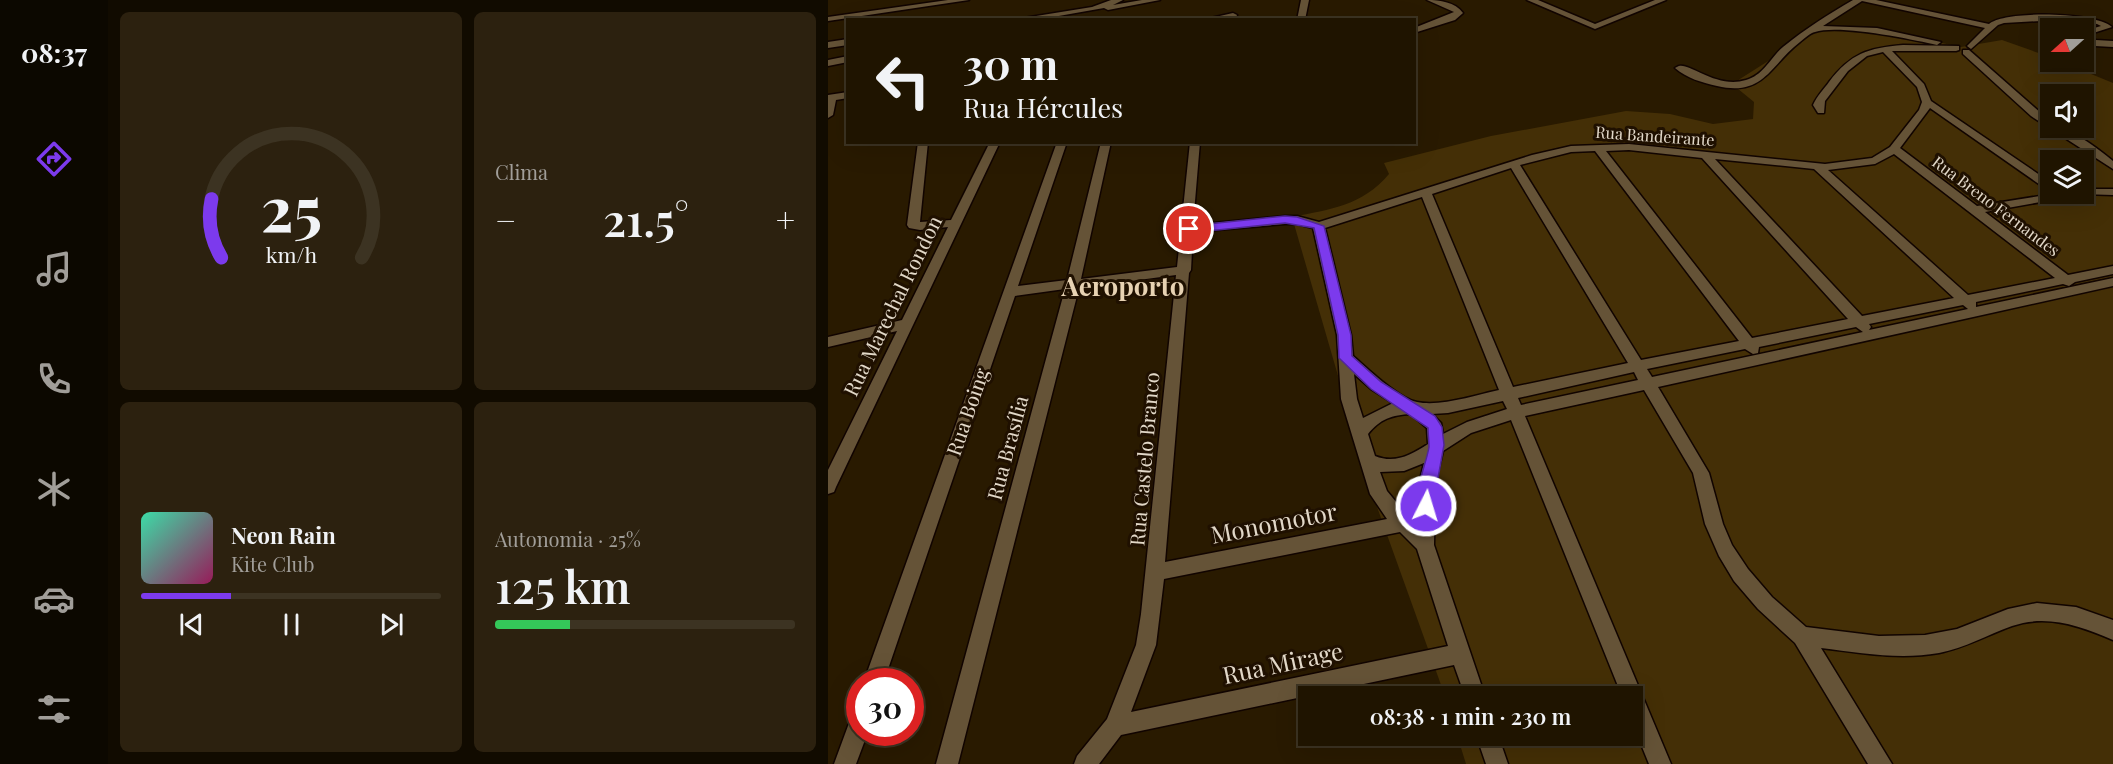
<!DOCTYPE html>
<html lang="pt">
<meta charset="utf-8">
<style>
:root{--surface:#1f1400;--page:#2c210f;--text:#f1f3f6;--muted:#a19e99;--line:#3c3322;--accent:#7c3aed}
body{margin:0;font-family:"Playfair Display",serif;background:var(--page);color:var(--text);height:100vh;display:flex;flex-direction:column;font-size:22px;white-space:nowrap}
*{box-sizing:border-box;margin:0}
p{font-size:20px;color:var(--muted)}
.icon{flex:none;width:33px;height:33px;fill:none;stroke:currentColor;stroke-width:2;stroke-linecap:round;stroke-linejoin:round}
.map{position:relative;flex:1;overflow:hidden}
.side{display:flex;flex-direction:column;gap:12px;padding:12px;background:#110b00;width:720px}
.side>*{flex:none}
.guide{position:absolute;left:18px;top:18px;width:570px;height:126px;border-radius:0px;box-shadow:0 6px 24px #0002,0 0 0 2px var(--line);background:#1f1400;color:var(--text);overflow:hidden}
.needle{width:39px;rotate:249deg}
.buttons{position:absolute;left:1212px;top:18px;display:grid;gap:12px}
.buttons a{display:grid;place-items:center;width:54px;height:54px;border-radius:0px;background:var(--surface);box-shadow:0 6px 24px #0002,0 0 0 2px var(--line);font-size:30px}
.speed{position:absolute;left:18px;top:668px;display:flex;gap:12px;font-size:30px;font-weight:700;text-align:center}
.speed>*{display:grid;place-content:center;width:78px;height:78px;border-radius:50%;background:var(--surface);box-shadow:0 6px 24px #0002,0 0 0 2px var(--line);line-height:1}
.speed .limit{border:9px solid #d22;background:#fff;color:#111}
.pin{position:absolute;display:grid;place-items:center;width:51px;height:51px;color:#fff;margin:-26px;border:3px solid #fff;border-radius:50%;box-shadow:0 2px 6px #0007}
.me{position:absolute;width:66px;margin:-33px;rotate:5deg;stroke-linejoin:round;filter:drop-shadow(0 0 4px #0008)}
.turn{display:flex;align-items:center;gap:21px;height:126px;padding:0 18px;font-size:27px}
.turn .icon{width:78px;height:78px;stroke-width:2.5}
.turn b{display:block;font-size:42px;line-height:51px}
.big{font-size:45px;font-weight:600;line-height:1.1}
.side .card{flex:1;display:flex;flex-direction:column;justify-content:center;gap:9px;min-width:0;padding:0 21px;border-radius:9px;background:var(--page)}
.side .dial{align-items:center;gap:0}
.dial svg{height:156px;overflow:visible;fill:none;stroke:var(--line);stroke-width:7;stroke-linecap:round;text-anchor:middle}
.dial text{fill:var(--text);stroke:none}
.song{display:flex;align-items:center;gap:18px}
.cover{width:72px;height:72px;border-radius:9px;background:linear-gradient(135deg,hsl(160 70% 55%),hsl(330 70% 35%))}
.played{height:6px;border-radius:3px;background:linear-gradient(90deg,var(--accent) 30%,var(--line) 30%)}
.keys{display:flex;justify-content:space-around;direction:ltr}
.heat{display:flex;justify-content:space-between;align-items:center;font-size:33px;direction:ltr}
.charge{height:9px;border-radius:4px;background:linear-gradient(90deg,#34c759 25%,var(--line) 0)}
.side .tiles{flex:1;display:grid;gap:12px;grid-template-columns:repeat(2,1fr)}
.trip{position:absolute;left:470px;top:686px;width:345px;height:60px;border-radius:0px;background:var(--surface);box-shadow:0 6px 24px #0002,0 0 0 2px var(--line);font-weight:600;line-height:60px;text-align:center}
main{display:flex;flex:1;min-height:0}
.tab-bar{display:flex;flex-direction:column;width:108px;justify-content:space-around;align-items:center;background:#0c0800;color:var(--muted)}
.tab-bar .icon{width:42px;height:42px}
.tab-bar .selected{color:var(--accent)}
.tab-bar b{font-size:27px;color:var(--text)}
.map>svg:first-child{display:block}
.green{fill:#442f06;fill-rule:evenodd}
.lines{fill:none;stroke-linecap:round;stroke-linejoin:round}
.minor-casing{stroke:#110400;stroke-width:3}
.minor{fill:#655337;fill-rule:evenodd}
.route{fill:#7c3aed;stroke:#51269a;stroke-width:1.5}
.labels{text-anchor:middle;stroke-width:6;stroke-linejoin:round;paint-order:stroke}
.far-street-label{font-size:16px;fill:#e2d8c8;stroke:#1f1000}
.street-label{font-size:20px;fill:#e2d8c8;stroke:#1f1000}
.near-street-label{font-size:24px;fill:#e2d8c8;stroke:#1f1000}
.district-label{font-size:26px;font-weight:bold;fill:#e7d2b3;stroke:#1f1000}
</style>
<main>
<nav class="tab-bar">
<b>08:37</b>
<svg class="icon selected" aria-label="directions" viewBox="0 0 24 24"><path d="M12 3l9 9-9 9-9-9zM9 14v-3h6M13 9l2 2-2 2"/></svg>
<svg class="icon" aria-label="music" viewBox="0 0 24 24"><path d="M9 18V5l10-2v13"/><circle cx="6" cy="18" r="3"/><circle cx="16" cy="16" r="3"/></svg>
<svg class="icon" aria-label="phone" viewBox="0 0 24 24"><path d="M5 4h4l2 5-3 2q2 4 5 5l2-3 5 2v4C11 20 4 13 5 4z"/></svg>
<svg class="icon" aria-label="climate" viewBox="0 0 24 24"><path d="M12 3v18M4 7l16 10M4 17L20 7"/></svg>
<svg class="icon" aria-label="car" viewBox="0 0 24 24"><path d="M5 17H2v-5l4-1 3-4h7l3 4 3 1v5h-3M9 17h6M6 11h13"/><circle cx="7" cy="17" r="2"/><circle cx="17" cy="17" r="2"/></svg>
<svg class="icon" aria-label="filters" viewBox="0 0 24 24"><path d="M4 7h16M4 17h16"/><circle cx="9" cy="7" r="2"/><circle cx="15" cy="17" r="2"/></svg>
</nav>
<section class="side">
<div class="tiles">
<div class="card dial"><svg viewBox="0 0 100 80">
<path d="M14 69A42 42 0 1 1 86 69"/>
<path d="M14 69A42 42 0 0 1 9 39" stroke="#7c3aed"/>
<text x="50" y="56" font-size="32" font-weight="700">25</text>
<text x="50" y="72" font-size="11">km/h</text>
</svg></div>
<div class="card"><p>Clima</p>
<div class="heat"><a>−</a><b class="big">21.5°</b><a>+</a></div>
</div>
<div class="card">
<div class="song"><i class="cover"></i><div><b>Neon Rain</b><p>Kite Club</p></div></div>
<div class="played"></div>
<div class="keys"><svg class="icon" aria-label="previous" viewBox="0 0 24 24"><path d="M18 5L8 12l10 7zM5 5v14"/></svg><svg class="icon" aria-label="pause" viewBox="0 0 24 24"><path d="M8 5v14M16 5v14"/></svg><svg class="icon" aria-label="next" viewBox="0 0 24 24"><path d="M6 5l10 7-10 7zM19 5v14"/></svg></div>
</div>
<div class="card"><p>Autonomia · 25%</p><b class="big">125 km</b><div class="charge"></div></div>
</div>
</section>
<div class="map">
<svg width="1285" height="764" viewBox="0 0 1285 764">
<rect width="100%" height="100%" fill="#291a00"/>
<path class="green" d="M 1003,28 L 1057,31 L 1133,47 L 1174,40 L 1222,57 L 1222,62 L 1234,62 L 1285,83 L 1285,764 L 638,764 L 629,735 L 804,735 L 804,696 L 617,696 L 544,493 L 464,217 C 503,209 534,206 561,174 L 556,163 L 663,136 L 798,111 L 842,114 L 885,124 L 925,119 L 926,102 L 904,84 L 983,34 ZM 1222,94 L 1256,94 L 1256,128 L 1222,128 ZM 1222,160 L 1256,160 L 1256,194 L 1222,194 Z"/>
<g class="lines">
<g class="minor-casing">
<path id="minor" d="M 120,0 L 141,0 L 0,21 L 0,17 Z
M 283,0 L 295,0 L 285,5 L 314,0 L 332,0 L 280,10 L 276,8 L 208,20 L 183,20 L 264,7 Z
M 473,0 L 481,0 L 477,20 L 469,20 Z
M 599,0 C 612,0 627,2 635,13 L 627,20 L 586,33 L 586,28 L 626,12 Z
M 699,0 L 710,0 L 767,24 L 827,0 L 838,0 L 767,29 Z
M 1025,0 L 1048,0 L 1161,24 C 1177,10 1268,12 1284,27 L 1256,36 L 1268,40 L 1285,41 L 1285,47 L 1267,46 L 1256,42 L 1256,31 L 1273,26 L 1269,24 L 1231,20 L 1176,23 L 1170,25 L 1143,49 L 1139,46 L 1157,28 L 1034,1 L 995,26 L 1049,28 L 1113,42 L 1109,45 C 1083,39 1010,24 987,32 C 982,33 976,39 972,42 C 942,65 936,97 889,86 C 875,83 858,78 847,68 C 849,67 850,66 851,66 C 862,63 889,89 918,80 C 936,75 942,58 955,47 C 977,29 1001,14 1025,0 Z
M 405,13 L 409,15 L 408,17 L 374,20 Z
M 20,39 L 20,45 L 0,48 L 0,42 Z
M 1075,45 L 1131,46 L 1131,50 L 1128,51 L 1064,51 L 1096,84 L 1103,101 L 1222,182 L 1222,190 L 1218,189 L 1102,108 L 1072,148 L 1149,206 L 1224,194 L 1246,194 L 1241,197 L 1157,212 L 1240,275 L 1285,266 L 1285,274 L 1247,282 L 1241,286 L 1235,284 L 1148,302 L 1148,307 L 1285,278 L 1285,286 L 830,387 L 881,473 L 895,524 L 904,545 L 920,569 L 944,597 L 978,627 L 1051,636 L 1097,635 L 1129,629 L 1180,609 L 1209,603 L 1248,607 L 1285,620 L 1285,640 C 1252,626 1219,614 1184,626 C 1159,635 1137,648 1111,653 C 1072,660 1032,653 993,648 L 1064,764 L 1040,764 L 967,643 L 930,609 L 906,581 L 891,556 L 877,524 L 865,473 L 816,390 L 697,416 L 843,764 L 821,764 L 804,722 L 804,696 L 794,696 L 683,420 L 643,433 L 615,451 L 607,484 L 606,545 L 657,696 L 637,696 L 626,665 L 293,735 L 271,764 L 246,764 L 249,756 L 279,719 L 308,645 L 313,614 L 348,275 L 251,288 L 130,764 L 108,764 L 237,289 L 187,296 L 56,681 L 36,681 L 229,142 L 239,142 L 190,286 L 239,280 L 273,142 L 283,142 L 253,279 L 349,267 L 362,142 L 372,142 L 365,225 L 457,216 L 469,216 L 491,222 L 704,155 L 743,146 L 801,144 L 997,164 L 1044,158 L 1062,147 L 1091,110 L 1094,102 L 1089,87 L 1055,52 L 1039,56 L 1020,71 L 997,101 L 996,113 L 990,113 L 985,105 C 989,96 996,89 1001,82 C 1023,53 1040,48 1075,45 ZM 801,150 L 874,158 L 1020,319 L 924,338 L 778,151 ZM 767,151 L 911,341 L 813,360 L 692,165 L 743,152 ZM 1066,154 L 1227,278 L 1140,295 L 1000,170 L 1047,164 ZM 887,159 L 986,169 L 1126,298 L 1034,316 ZM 683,168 L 800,363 L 685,387 L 604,194 ZM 594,197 L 671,390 C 648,395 612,407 589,402 C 571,399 539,368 525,356 L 523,335 L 497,228 ZM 457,224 L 469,224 L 485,228 L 509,335 L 513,399 L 542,494 L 559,519 L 337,562 L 361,273 L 363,270 L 365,232 ZM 1135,305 L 1140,309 L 1041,330 L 1043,327 L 1041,324 ZM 1028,327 L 1035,332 L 824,377 L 819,369 L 917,349 L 925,354 L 930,353 L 931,347 ZM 806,372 L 810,380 L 693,405 L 690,398 ZM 526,374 L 543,389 L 565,403 L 535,418 L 529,399 ZM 675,401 L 679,409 L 639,422 L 615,434 L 613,423 L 604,414 L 620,413 ZM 583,414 L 599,428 L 600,444 C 583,455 567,464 547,456 L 540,434 C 552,419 564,415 583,414 ZM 596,463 L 591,484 L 589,513 L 579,515 L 559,491 L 552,472 L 576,471 ZM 572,532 L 589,549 L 620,646 L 303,712 L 328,645 L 336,579 Z
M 1135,50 L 1141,50 L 1222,121 L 1222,128 C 1244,128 1268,147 1285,161 L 1285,169 L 1203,116 L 1135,54 Z
M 20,56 L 20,62 L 0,66 L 0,60 Z
M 20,92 L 20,98 L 8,100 L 5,115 L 0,118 L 0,95 Z
M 90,142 L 100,142 L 92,222 L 123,220 L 162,142 L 172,142 L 8,487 L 6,492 L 0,494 L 0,470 L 69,331 L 0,347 L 0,337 L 74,320 L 120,227 L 92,230 L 81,228 L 79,225 Z
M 1256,189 L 1285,189 L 1285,195 L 1252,194 L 1256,194 Z
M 32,712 L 32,732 L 40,732 L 28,764 L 6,764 L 24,715 Z
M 648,735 L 670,735 L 680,764 L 658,764 Z"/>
</g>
<use href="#minor" class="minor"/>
</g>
<path class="route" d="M 457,216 L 469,217 L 496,226 L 523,335 L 524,356 L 553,382 L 607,416 L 614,427 L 616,445 L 604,511 L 598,513 L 593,511 C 584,492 598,466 601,447 C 601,441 600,434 600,428 L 543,389 L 511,358 L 510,335 L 486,228 L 457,223 L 361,233 L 355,229 L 361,226 Z"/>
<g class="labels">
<g class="far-street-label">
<text transform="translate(827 136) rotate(4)" y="6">Rua Bandeirante</text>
<text transform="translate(1168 206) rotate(37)" y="6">Rua Breno Fernandes</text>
</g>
<g class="street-label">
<text transform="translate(65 306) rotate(-64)" y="7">Rua Marechal Rondon</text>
<text transform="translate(140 412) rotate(-71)" y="7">Rua Boing</text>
<text transform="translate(180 448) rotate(-75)" y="7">Rua Brasília</text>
<text transform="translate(317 459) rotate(-85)" y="7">Rua Castelo Branco</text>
</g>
<g class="near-street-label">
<text transform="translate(446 524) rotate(-11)" y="8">Monomotor</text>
<text transform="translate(455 664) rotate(-12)" y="8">Rua Mirage</text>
</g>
<g class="district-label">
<text x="295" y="296">Aeroporto</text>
</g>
</g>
</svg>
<div class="buttons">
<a><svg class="needle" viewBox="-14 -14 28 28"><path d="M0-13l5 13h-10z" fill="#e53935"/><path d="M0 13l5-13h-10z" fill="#a19e99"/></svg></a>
<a><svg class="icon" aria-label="sound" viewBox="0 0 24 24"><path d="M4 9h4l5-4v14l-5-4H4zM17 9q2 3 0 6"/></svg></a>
<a><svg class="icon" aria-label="layers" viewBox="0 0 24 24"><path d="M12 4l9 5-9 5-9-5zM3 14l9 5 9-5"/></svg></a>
</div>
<div class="speed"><div class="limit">30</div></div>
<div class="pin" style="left:361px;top:229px;background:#d93025"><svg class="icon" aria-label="arrive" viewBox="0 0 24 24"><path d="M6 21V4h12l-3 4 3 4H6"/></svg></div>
<svg class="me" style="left:598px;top:506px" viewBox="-20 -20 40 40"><circle r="17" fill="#7c3aed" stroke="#fff" stroke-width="3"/><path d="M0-11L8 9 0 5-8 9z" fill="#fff"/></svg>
<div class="trip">08:38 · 1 min · 230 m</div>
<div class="guide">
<div class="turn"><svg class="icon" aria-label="left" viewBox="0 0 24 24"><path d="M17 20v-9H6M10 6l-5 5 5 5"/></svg><div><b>30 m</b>Rua Hércules</div></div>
</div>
</div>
</main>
